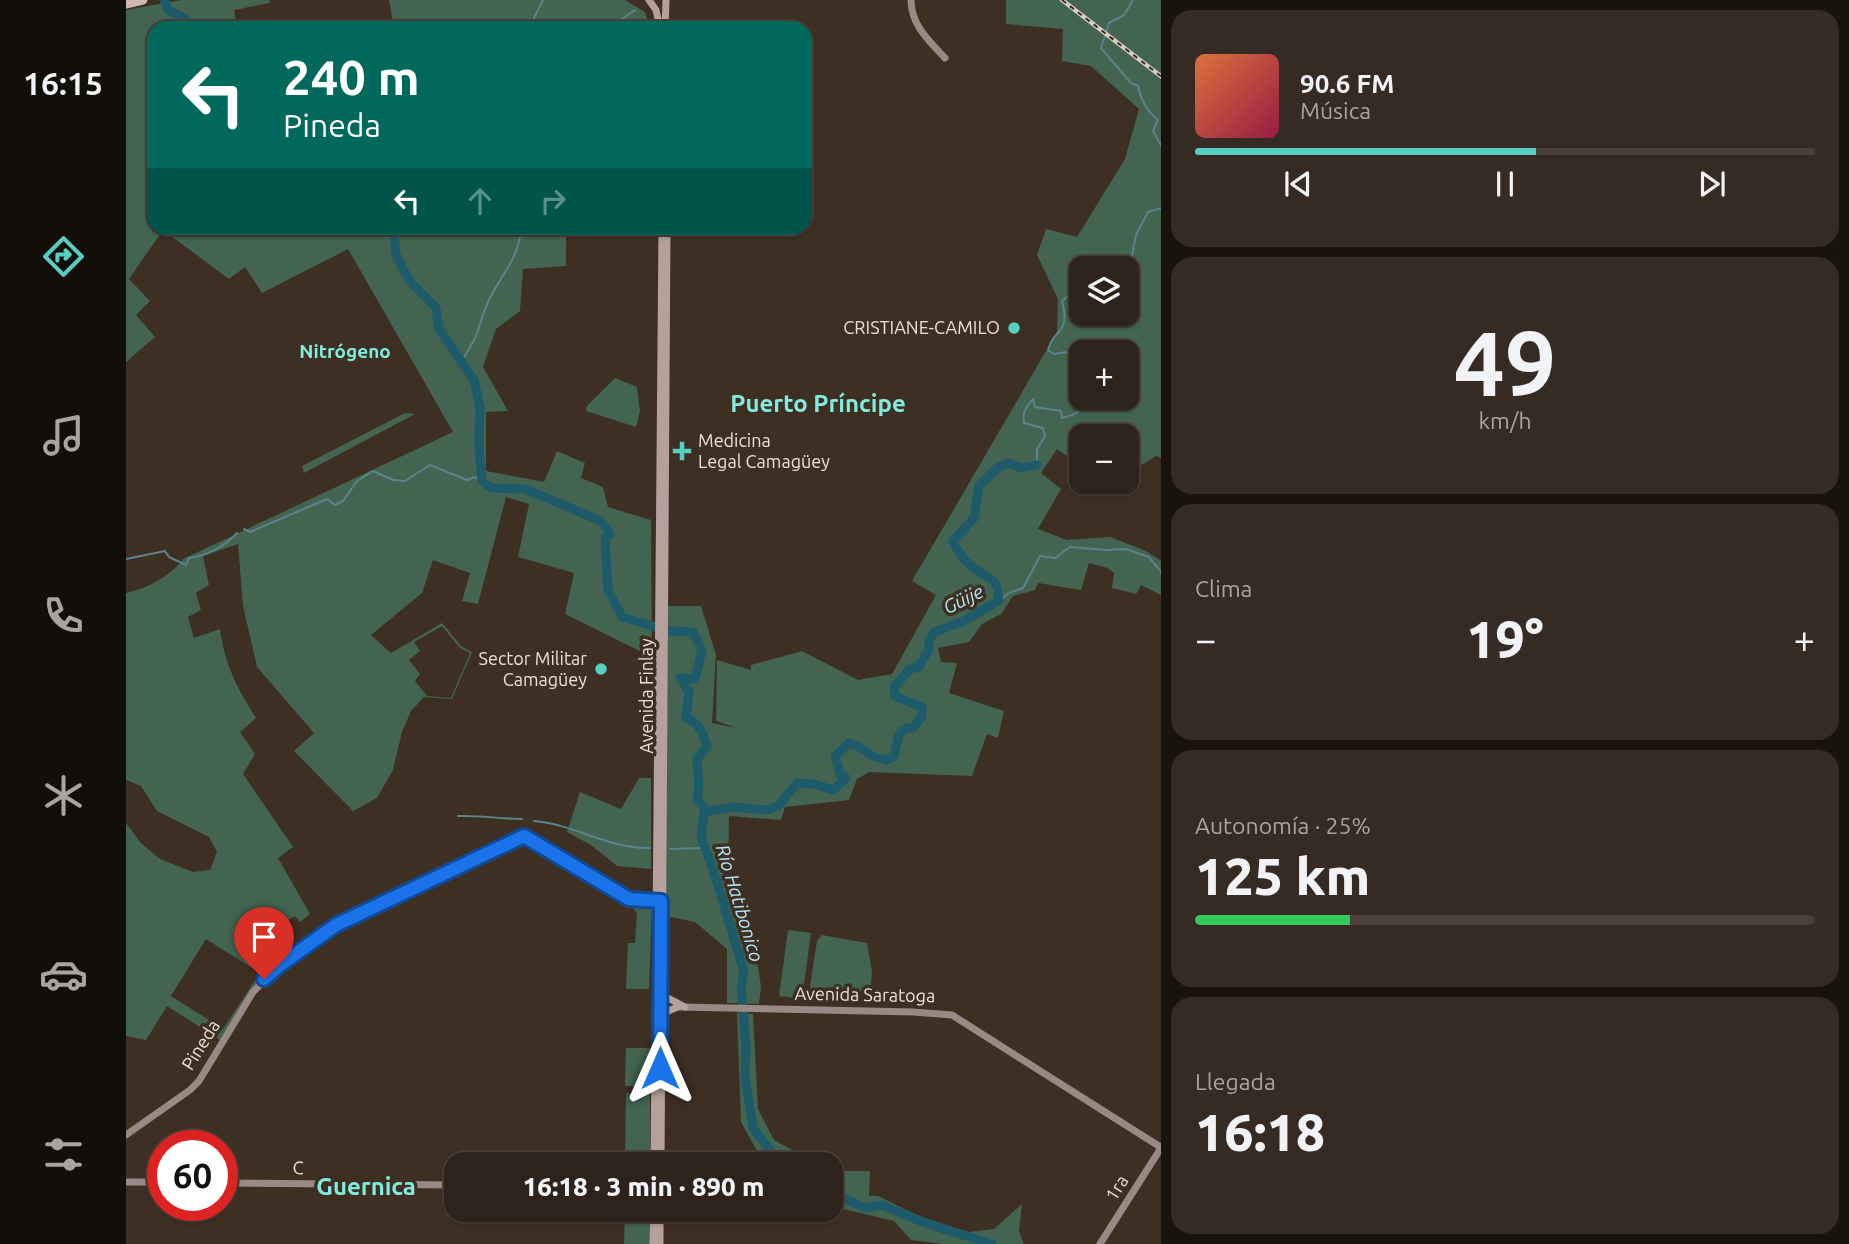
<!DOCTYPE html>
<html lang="es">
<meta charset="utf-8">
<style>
:root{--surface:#2e231a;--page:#362b23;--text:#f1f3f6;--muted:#a7a4a2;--line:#494039;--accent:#57cec1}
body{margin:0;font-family:Ubuntu,sans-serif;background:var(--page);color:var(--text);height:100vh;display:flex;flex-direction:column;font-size:26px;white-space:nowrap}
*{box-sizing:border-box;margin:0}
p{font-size:23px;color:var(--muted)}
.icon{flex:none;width:38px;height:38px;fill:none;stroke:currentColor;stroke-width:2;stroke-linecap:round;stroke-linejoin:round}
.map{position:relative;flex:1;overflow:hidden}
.details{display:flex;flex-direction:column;gap:10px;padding:10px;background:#19130e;width:688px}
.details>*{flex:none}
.top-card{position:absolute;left:21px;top:21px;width:665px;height:214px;border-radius:21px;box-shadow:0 2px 5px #0004,0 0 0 2px var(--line);background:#00695c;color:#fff;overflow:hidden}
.controls{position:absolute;left:943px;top:256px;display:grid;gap:14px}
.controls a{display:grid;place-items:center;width:70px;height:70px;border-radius:14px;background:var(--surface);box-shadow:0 2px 5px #0004,0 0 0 2px var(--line);font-size:35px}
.speed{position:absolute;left:21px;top:1130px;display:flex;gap:14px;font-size:35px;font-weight:700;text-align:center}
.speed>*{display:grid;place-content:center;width:91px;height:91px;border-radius:50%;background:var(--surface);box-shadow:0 2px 5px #0004,0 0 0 2px var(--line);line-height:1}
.speed .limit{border:10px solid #d22;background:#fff;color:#111}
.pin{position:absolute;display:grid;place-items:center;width:60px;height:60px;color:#fff;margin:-72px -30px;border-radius:50% 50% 50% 0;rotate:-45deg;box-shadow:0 0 7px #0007}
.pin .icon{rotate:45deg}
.me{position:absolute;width:77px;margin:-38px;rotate:0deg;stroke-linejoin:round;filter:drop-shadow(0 0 5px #0008)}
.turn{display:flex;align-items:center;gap:24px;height:147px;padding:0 21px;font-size:32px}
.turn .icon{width:91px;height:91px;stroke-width:2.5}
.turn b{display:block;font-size:49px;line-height:60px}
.lanes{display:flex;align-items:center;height:66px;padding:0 21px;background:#0003;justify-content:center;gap:35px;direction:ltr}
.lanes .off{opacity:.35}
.big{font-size:52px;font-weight:800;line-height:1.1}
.details .widget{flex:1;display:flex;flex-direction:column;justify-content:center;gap:10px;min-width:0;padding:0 24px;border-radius:21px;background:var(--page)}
.details .dial{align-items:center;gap:0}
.dial b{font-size:91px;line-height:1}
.song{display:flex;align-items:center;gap:21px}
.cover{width:84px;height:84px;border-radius:10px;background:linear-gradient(135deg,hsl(20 70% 55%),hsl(340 70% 35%))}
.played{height:7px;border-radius:4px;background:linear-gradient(90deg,var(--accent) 55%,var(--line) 55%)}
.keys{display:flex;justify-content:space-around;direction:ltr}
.heat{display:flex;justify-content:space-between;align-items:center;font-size:38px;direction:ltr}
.charge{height:10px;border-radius:5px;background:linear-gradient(90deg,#34c759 25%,var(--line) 0)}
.trip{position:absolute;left:318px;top:1152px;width:399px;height:70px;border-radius:21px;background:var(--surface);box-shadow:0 2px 5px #0004,0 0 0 2px var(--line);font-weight:800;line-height:70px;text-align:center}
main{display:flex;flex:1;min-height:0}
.tab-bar{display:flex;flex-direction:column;width:126px;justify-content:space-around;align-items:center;background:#120e0a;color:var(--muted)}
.tab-bar .icon{width:49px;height:49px}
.tab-bar .current{color:var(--accent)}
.tab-bar b{font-size:32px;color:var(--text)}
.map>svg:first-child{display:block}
.green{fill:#426450;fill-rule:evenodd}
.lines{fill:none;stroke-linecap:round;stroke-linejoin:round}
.stream{stroke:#5a838c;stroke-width:2}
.river{stroke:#1d5b6b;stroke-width:9}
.secondary{stroke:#998984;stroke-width:7}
.primary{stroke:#b5a09b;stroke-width:7}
.highway{stroke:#cfb6af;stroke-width:9}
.rail-casing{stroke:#d7cdc4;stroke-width:4.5}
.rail{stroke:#3e2f23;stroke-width:2;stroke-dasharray:5;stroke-linecap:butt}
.route-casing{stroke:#114b97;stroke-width:18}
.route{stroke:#1a73e8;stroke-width:12}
.poi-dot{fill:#57cec1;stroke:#3e2f23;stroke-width:2.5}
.labels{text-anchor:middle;stroke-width:7;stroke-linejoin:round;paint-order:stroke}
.poi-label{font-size:18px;fill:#eae0d8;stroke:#3e2f23;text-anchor:end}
.street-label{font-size:18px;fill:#eae0d8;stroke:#3e2f23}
.neighbourhood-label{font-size:19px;font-weight:bold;fill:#82ebdf;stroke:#3e2f23}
.water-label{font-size:19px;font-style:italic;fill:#b4e9f9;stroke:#3e2f23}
.district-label{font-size:24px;font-weight:bold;fill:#82ebdf;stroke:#3e2f23}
</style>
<main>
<nav class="tab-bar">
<b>16:15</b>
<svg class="icon current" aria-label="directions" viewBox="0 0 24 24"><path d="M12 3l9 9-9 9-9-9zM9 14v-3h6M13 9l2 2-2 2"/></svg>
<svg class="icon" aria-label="music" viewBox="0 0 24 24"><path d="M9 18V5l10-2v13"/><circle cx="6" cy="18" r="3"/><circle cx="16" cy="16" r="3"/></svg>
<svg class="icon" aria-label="phone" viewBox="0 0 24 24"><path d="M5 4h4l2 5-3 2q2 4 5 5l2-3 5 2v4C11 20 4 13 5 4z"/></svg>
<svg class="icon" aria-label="climate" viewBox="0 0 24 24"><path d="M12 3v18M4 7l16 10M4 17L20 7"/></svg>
<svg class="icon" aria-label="car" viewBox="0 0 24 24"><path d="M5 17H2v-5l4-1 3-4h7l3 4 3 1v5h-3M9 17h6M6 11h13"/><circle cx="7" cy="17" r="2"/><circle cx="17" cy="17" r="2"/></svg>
<svg class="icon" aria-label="filters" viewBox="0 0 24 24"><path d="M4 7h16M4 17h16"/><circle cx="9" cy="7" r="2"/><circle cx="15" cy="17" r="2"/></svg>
</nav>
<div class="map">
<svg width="1036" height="1244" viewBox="0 0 1036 1244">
<rect width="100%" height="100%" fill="#3e2f23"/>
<path class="green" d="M 55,0 L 143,0 L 144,3 L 108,10 L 111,28 L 28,28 L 28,228 L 440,228 L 440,266 L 397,269 L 394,311 L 370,329 L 357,367 L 382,411 L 360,412 L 360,471 L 418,482 L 431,451 L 459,463 L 455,478 L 477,487 L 482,507 L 525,520 L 526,657 L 439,614 L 448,573 L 392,557 L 403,504 L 380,497 L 352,604 L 336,601 L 344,573 L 307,560 L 296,593 L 245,635 L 265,653 L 316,623 L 335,646 L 346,652 L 326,699 L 298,697 L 285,711 L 276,732 L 267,770 L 251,798 L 227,811 L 168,751 L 188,733 L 131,667 L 117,606 L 112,544 L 77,556 L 83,585 L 70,593 L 75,610 L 62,617 L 68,638 L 94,629 C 99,665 111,688 130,718 L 114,732 L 129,754 L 117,774 L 167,847 L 152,858 L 184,914 L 174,922 L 169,916 L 160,921 L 148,908 L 134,932 L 155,959 L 126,989 L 94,1040 L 41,1006 L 20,1040 L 0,1036 L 0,823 L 15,843 L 34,859 L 67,872 L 84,870 L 91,852 L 83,837 L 31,811 L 15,786 L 0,780 L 0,593 C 20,589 45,576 57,559 L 327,432 L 222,249 L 136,293 L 119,267 L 103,279 L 37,230 L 3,279 L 24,301 L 10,315 L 29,337 L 0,362 L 0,10 ZM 316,626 L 334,648 L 344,653 L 325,698 L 301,696 L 289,681 L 294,674 L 283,660 L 294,651 L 288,642 ZM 80,939 L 134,973 L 97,1029 L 45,996 Z
M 263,0 L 499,0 L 519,12 L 523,28 L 268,28 Z
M 880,0 L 1035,0 L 1035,458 L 1030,456 L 1001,474 L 1001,436 L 956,436 L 955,466 L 931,449 L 915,473 L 935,489 L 912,529 L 941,540 L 984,537 L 1020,551 L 1035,561 L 1035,595 L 1015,585 L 1010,594 L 986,588 L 988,573 L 982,568 L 963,563 L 955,590 L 912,583 L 909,590 L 887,596 L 875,614 L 856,624 L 843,642 L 812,648 L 815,662 L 831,663 L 823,693 L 878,711 L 872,738 L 861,734 L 846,776 L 743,772 L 731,779 L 723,800 L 659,807 L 655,820 L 603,816 L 602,876 L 608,911 L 618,911 C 620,929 628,943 627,961 L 632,966 L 635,987 L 633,1004 L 601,1003 L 601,949 L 569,922 L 539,916 L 542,606 L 575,606 L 590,655 L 586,723 L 611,728 L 590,721 L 591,660 L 625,670 L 625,665 L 676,651 L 732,680 L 766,674 L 810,595 L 786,581 L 931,332 L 932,299 L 911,255 L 920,229 L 951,237 L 999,159 L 1013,109 L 965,66 L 936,61 L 937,29 L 880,24 ZM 956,268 L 1001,268 L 1001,313 L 956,313 ZM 956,352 L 1001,352 L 1001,397 L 956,397 Z
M 489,378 L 511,387 L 514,411 L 510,427 L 460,411 L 461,406 Z
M 279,413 L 289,414 L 178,473 L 176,466 Z
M 513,778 L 525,778 L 525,869 L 491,866 L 465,845 L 441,832 L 454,792 L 495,809 Z
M 505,904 L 526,905 L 523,989 L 500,989 L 502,943 L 509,943 L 511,914 Z
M 662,930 L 685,933 L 676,999 L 653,996 Z
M 696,935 L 741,943 L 746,972 L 745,985 L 731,1000 L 721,1004 L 682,1000 L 691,941 Z
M 611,1013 L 627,1014 L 632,1109 L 648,1140 L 692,1164 L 641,1164 L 636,1160 L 615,1122 Z
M 500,1048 L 524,1048 L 524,1086 L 499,1086 Z
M 500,1093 L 524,1094 L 524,1164 L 499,1164 Z
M 705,1171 L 744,1171 L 743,1196 L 752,1196 L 795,1217 L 843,1232 L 868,1229 L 896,1204 L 893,1231 L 898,1244 L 818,1244 L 785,1240 L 768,1221 L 705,1206 Z
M 499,1209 L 524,1209 L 524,1244 L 498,1244 Z"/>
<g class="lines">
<path class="stream" d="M 1007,0 L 998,15 L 983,23 L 975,48 L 1005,83 L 1012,86 C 1015,99 1021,112 1032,120 L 1027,131 L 1036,147
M 408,28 L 408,18 L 417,0
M 483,28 L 509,10
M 999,268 L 1006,256 L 1010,235 L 1022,212 L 1036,208
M 335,362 C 340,354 345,346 349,338 C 354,328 355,317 360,307 C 371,278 393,262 395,228
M 911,465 L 911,449 L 919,436 L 917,428 L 898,423 C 896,412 900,407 907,399 L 909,407 L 935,411 L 936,418 C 948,415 953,414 957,402 L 944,382 L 945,354 L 940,352 L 928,354 L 922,350 C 928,327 945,335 936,301 L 946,292 L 956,295
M 118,529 L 124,532 L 201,499 L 209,505 L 217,501 L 231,481 L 247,471 L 267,480 L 279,481 L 304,465 L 341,480 L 349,477 L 356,481
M 0,559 L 39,551 L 43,557 L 60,565 L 63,558 C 81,556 99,546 111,533
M 872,601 L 883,593 L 897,588 L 914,556 L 929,558 L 944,547 L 980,550 L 1000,549 L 1023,557 L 1036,573
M 332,816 C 354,815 373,819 396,819
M 408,821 C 448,824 482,849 524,848
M 544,849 L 578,848"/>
<path class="river" d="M 38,0 L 42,10 L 58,18 L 66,28
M 263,228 L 268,235 L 270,255 L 283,280 L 310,308 L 313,329 L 348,380 L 354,408 L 353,445 L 356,481 L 365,488 L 399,489 L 475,521 L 484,534 L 479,538 L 482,590 L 496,617 L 543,631 L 567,632 L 576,650 L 569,679 L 554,678 L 563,692 L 560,718 C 573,722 577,734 581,746 L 571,759 L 573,787 L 571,799 L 579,809 L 575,836 L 591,882 L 618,972 L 615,988 L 620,1046 L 619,1077 L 627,1128 L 650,1158 L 659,1164
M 578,812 L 607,807 L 642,810 L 653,805 L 671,783 L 688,784 L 707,790 L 720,778 L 714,774 L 709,756 L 723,743 L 734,747 L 746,756 L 761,760 L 768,756 L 773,734 L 780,728 L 787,728 L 796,716 L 796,707 L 769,696 L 768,687 L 784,669 L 793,667 L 803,649 L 803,640 L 808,632 L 838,621 L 872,601 C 875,576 858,578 843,564 C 836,557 831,550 827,541 L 848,518 L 853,486 L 871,468 L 884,463 L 895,468 L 911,465
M 705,1192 L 739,1208 L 755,1205 L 802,1224 L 866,1244"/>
<path class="secondary" d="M 785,0 C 785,25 803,41 819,58
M 554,1007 L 788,1012 L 826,1015 L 1036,1148
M 0,1135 L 64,1090 L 73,1081 L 127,992 L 154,965 L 210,925 L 398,836 L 503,899 L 534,901
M 0,1182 L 37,1182
M 96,1183 L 331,1185
M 974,1244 L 1035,1148"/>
<path class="primary" d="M 523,0 L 530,10 L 534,28
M 539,28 L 540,0
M 536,989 L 540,997 L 559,1007
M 535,1020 L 542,1011 L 552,1007
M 528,1164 L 536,228
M 535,1164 L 541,228
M 527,1244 L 528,1209
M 534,1244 L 534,1209"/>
<path class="highway" d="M 0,4 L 17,0"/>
<g class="rail-casing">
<path id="rail" d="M 936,0 L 1036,77"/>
</g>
<use href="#rail" class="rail"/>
</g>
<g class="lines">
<g class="route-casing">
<path id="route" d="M 138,979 L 154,965 L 210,925 L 398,836 L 503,899 L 535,901 L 534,1068"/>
</g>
<use href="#route" class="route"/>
</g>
<g class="poi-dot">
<circle cx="888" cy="328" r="7"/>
<path d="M552.5 440.5h7v7h7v7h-7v7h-7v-7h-7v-7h7z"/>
<circle cx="475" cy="669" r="7"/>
</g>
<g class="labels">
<g class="poi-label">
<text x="874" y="334">CRISTIANE-CAMILO</text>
<text x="572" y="447" text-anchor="start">Medicina<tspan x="572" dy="21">Legal Camagüey</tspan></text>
<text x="461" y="665">Sector Militar<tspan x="461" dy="21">Camagüey</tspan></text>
</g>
<g class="street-label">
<text transform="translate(521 696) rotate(-90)" y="6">Avenida Finlay</text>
<text transform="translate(739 995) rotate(1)" y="6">Avenida Saratoga</text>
<text transform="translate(75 1045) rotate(-58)" y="6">Pineda</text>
<text transform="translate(172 1168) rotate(1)" y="6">C</text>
<text transform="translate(991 1188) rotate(-58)" y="6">1ra</text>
</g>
<g class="neighbourhood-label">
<text x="219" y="358">Nitrógeno</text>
</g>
<g class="water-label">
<text transform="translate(837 599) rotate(-26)" y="7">Güije</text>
<text transform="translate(614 903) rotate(73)" y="7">Río Hatibonico</text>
</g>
<g class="district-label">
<text x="692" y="412">Puerto Príncipe</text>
<text x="240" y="1195">Guernica</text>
</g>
</g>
</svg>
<div class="controls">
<a><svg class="icon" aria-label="layers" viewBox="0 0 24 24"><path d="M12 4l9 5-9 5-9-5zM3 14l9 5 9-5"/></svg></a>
<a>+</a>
<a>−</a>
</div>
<div class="speed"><div class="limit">60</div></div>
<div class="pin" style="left:138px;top:979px;background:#d93025"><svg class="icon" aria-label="arrive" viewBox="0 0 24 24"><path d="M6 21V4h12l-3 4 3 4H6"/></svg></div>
<svg class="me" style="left:534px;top:1068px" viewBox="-20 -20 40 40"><path d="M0-17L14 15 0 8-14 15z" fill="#1a73e8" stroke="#fff" stroke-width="4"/></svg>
<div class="trip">16:18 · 3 min · 890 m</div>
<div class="top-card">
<div class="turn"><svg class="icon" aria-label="left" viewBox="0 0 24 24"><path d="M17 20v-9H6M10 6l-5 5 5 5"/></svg><div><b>240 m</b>Pineda</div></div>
<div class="lanes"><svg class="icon" aria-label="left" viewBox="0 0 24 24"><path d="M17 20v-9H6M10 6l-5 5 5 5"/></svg><svg class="icon off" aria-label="ahead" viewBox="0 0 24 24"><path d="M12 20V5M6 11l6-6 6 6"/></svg><svg class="icon off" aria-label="right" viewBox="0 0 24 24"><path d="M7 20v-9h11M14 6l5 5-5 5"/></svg></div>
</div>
</div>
<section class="details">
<div class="widget">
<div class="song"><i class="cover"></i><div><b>90.6 FM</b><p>Música</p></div></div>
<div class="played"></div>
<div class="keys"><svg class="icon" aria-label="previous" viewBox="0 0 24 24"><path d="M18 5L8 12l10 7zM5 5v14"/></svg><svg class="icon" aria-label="pause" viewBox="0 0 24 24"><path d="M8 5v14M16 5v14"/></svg><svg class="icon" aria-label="next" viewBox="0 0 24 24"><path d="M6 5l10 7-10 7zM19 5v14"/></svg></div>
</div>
<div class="widget dial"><b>49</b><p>km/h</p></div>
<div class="widget"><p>Clima</p>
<div class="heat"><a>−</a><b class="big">19°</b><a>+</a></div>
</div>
<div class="widget"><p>Autonomía · 25%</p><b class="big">125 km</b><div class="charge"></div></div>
<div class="widget"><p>Llegada</p><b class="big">16:18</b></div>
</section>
</main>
